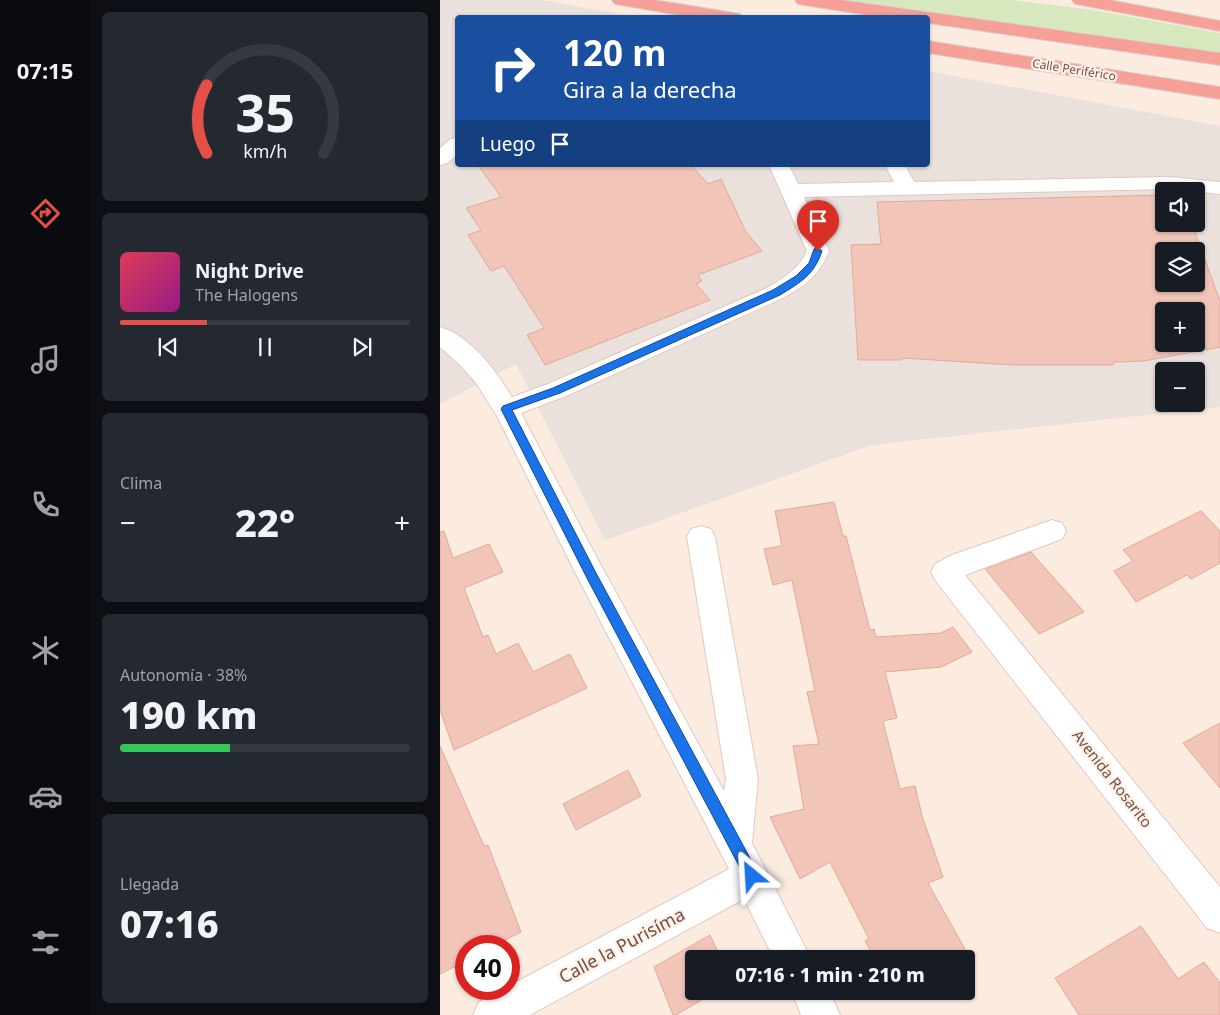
<!DOCTYPE html>
<html lang="es">
<meta charset="utf-8">
<style>
:root{--surface:#171b24;--page:#242831;--text:#f1f3f6;--muted:#9ea1a6;--line:#363941;--accent:#e54f45}
body{margin:0;font-family:"Noto Sans",sans-serif;background:var(--page);color:var(--text);height:100vh;display:flex;flex-direction:column;font-size:19px;white-space:nowrap}
*{box-sizing:border-box;margin:0}
p{font-size:16px;color:var(--muted)}
.icon{flex:none;width:28px;height:28px;fill:none;stroke:currentColor;stroke-width:2;stroke-linecap:round;stroke-linejoin:round}
.map{position:relative;flex:1;overflow:hidden}
.drawer{display:flex;flex-direction:column;gap:12px;padding:12px;background:#0d0f14;width:350px}
.drawer>*{flex:none}
.guide{position:absolute;left:15px;top:15px;width:475px;height:152px;border-radius:5px;box-shadow:0 1px 4px #0004;background:#1a4fa0;color:#fff;overflow:hidden}
.controls{position:absolute;left:715px;top:182px;display:grid;gap:10px}
.controls a{display:grid;place-items:center;width:50px;height:50px;border-radius:5px;background:var(--surface);box-shadow:0 1px 4px #0004;font-size:25px}
.speed{position:absolute;left:15px;top:935px;display:flex;gap:10px;font-size:25px;font-weight:700;text-align:center}
.speed>*{display:grid;place-content:center;width:65px;height:65px;border-radius:50%;background:var(--surface);box-shadow:0 1px 4px #0004;line-height:1}
.speed .limit{border:8px solid #d22;background:#fff;color:#111}
.pin{position:absolute;display:grid;place-items:center;width:42px;height:42px;color:#fff;margin:-51px -21px;border-radius:50% 50% 50% 0;rotate:-45deg;box-shadow:0 0 5px #0007}
.pin .icon{rotate:45deg}
.me{position:absolute;width:55px;margin:-28px;rotate:333deg;stroke-linejoin:round;filter:drop-shadow(0 0 4px #0008)}
.turn{display:flex;align-items:center;gap:18px;height:105px;padding:0 25px;font-size:22px}
.turn .icon{width:65px;height:65px;stroke-width:2.5}
.turn b{display:block;font-size:35px;line-height:42px}
.then{display:flex;align-items:center;height:48px;padding:0 25px;background:#0003;gap:10px;font-size:19px}
.big{font-size:38px;font-weight:800;line-height:1.1}
.drawer .tile{flex:1;display:flex;flex-direction:column;justify-content:center;gap:8px;min-width:0;padding:0 18px;border-radius:8px;background:var(--page)}
.drawer .dial{align-items:center;gap:0}
.dial svg{height:130px;overflow:visible;fill:none;stroke:var(--line);stroke-width:7;stroke-linecap:round;text-anchor:middle}
.dial text{fill:var(--text);stroke:none}
.song{display:flex;align-items:center;gap:15px}
.cover{width:60px;height:60px;border-radius:8px;background:linear-gradient(135deg,hsl(350 70% 55%),hsl(310 70% 35%))}
.played{height:5px;border-radius:2px;background:linear-gradient(90deg,var(--accent) 30%,var(--line) 30%)}
.keys{display:flex;justify-content:space-around;direction:ltr}
.heat{display:flex;justify-content:space-between;align-items:center;font-size:28px;direction:ltr}
.charge{height:8px;border-radius:4px;background:linear-gradient(90deg,#34c759 38%,var(--line) 0)}
.trip{position:absolute;left:245px;top:950px;width:290px;height:50px;border-radius:5px;background:var(--surface);box-shadow:0 1px 4px #0004;font-weight:800;line-height:50px;text-align:center}
main{display:flex;flex:1;min-height:0}
.dock{display:flex;flex-direction:column;width:90px;justify-content:space-around;align-items:center;background:#090b0e;color:var(--muted)}
.dock .icon{width:35px;height:35px}
.dock .selected{color:var(--accent)}
.dock b{font-size:22px;color:var(--text)}
.map>svg:first-child{display:block}
.industrial{fill:#eae0dc;fill-rule:evenodd}
.green{fill:#d7e8bf}
.building{fill:#f1c5b8;stroke:#e3a998;fill-rule:evenodd}
.lines{fill:none;stroke-linecap:round;stroke-linejoin:round}
.minor-casing{stroke:#e1c9bf;stroke-width:2}
.highway-casing{stroke:#d8cecc;stroke-width:2}
.minor{fill:#fff;fill-rule:evenodd}
.highway{fill:#f6a097;fill-rule:evenodd}
.route{fill:#1a73e8;stroke:#114b97}
.labels{text-anchor:middle;stroke-width:4.5;stroke-linejoin:round;paint-order:stroke}
.far-street-label{font-size:12px;fill:#725048;stroke:#fff1e6}
.street-label{font-size:15px;fill:#725048;stroke:#fff1e6}
.near-street-label{font-size:18px;fill:#725048;stroke:#fff1e6}
</style>
<main>
<nav class="dock">
<b>07:15</b>
<svg class="icon selected" aria-label="directions" viewBox="0 0 24 24"><path d="M12 3l9 9-9 9-9-9zM9 14v-3h6M13 9l2 2-2 2"/></svg>
<svg class="icon" aria-label="music" viewBox="0 0 24 24"><path d="M9 18V5l10-2v13"/><circle cx="6" cy="18" r="3"/><circle cx="16" cy="16" r="3"/></svg>
<svg class="icon" aria-label="phone" viewBox="0 0 24 24"><path d="M5 4h4l2 5-3 2q2 4 5 5l2-3 5 2v4C11 20 4 13 5 4z"/></svg>
<svg class="icon" aria-label="climate" viewBox="0 0 24 24"><path d="M12 3v18M4 7l16 10M4 17L20 7"/></svg>
<svg class="icon" aria-label="car" viewBox="0 0 24 24"><path d="M5 17H2v-5l4-1 3-4h7l3 4 3 1v5h-3M9 17h6M6 11h13"/><circle cx="7" cy="17" r="2"/><circle cx="17" cy="17" r="2"/></svg>
<svg class="icon" aria-label="filters" viewBox="0 0 24 24"><path d="M4 7h16M4 17h16"/><circle cx="9" cy="7" r="2"/><circle cx="15" cy="17" r="2"/></svg>
</nav>
<section class="drawer">
<div class="tile dial"><svg viewBox="0 0 100 80">
<path d="M14 69A42 42 0 1 1 86 69"/>
<path d="M14 69A42 42 0 0 1 14 27" stroke="#e54f45"/>
<text x="50" y="56" font-size="32" font-weight="700">35</text>
<text x="50" y="72" font-size="11">km/h</text>
</svg></div>
<div class="tile">
<div class="song"><i class="cover"></i><div><b>Night Drive</b><p>The Halogens</p></div></div>
<div class="played"></div>
<div class="keys"><svg class="icon" aria-label="previous" viewBox="0 0 24 24"><path d="M18 5L8 12l10 7zM5 5v14"/></svg><svg class="icon" aria-label="pause" viewBox="0 0 24 24"><path d="M8 5v14M16 5v14"/></svg><svg class="icon" aria-label="next" viewBox="0 0 24 24"><path d="M6 5l10 7-10 7zM19 5v14"/></svg></div>
</div>
<div class="tile"><p>Clima</p>
<div class="heat"><a>−</a><b class="big">22°</b><a>+</a></div>
</div>
<div class="tile"><p>Autonomía · 38%</p><b class="big">190 km</b><div class="charge"></div></div>
<div class="tile"><p>Llegada</p><b class="big">07:16</b></div>
</section>
<div class="map">
<svg width="780" height="1015" viewBox="0 0 780 1015">
<rect width="100%" height="100%" fill="#fcece0"/>
<path class="industrial" d="M 0,0 L 103,0 L 197,17 L 18,18 L 18,165 L 488,165 L 488,71 L 780,126 L 780,407 L 432,445 L 165,540 L 76,364 L 0,404 ZM 724,191 L 756,191 L 756,224 L 724,224 ZM 724,251 L 756,251 L 756,284 L 724,284 ZM 724,311 L 756,311 L 756,344 L 724,344 ZM 724,371 L 756,371 L 756,404 L 724,404 Z"/>
<path class="green" d="M 400,0 L 572,0 L 653,10 L 780,33 L 780,53 Z"/>
<path class="building" d="M 38,165 L 251,165 L 268,184 L 281,179 L 306,232 L 322,251 L 258,275 L 262,281 L 256,284 L 270,300 L 105,365 L 87,335 L 104,328 L 64,266 L 51,271 L 28,235 L 41,230 L 26,208 L 61,197 Z
M 724,195 L 724,224 L 752,224 L 780,301 L 780,347 L 704,361 L 674,362 L 673,365 L 574,365 L 462,358 L 462,360 L 418,360 L 411,245 L 441,244 L 437,202 ZM 724,251 L 756,251 L 756,284 L 724,284 ZM 724,311 L 756,311 L 756,344 L 724,344 Z
M 394,502 L 403,536 L 406,536 L 430,630 L 434,629 L 436,637 L 501,633 L 513,627 L 532,652 L 501,667 L 445,672 L 457,718 L 443,721 L 460,789 L 475,786 L 482,816 L 503,877 L 488,883 L 526,951 L 513,959 L 435,959 L 425,941 L 429,939 L 390,862 L 360,879 L 330,817 L 364,809 L 353,746 L 379,744 L 367,692 L 375,691 L 352,580 L 333,585 L 324,549 L 342,546 L 335,511 Z
M 761,511 L 780,531 L 780,563 L 751,579 L 747,575 L 696,602 L 674,571 L 693,561 L 683,550 Z
M 4,531 L 13,558 L 49,544 L 63,572 L 24,588 L 43,637 L 48,635 L 56,654 L 78,643 L 93,672 L 130,654 L 147,688 L 14,750 L 0,710 L 0,532 Z
M 591,552 L 644,612 L 599,634 L 545,569 Z
M 780,723 L 780,788 L 743,743 Z
M 0,746 L 44,846 L 48,845 L 81,932 L 53,946 L 26,946 L 26,961 L 0,974 Z
M 188,770 L 201,796 L 136,830 L 123,804 Z
M 701,926 L 738,979 L 764,962 L 780,983 L 780,1015 L 639,1015 L 615,978 Z
M 270,935 L 281,959 L 254,959 L 254,991 L 277,991 L 236,1015 L 233,1015 L 214,967 Z"/>
<g class="lines">
<g class="minor-casing">
<path id="minor" d="M 18,137 L 18,154 L 7,163 L 0,165 L 0,148 L 11,139 Z
M 329,165 L 349,165 L 358,184 L 454,182 L 445,165 L 465,165 L 474,182 L 730,177 L 780,182 L 780,194 L 730,189 L 364,197 L 389,251 C 380,274 366,285 345,297 L 126,396 L 81,413 L 156,556 L 284,791 L 286,779 L 247,537 L 251,529 L 261,526 L 271,529 L 275,537 L 318,779 L 312,843 L 371,959 L 334,959 L 304,899 L 90,1015 L 33,1015 L 39,1002 L 63,989 L 69,989 L 69,986 L 289,869 L 135,572 L 57,416 L 36,383 L 23,368 L 0,347 L 0,327 C 31,336 56,371 72,397 L 108,384 L 329,287 C 345,277 359,269 367,251 Z
M 612,520 L 622,523 L 626,531 L 622,539 L 525,575 L 780,887 L 780,933 L 767,928 L 495,580 L 491,572 L 495,564 L 512,555 Z
M 351,991 L 389,991 L 400,1015 L 361,1015 Z"/>
</g>
<g class="highway-casing">
<path id="highway" d="M 172,0 L 214,0 L 294,13 L 300,14 L 303,18 L 257,18 L 181,5 L 175,4 Z
M 355,0 L 400,0 L 780,53 L 780,65 L 488,23 L 488,18 L 447,18 L 364,5 L 358,4 Z
M 632,0 L 669,0 L 780,21 L 780,31 L 641,5 L 635,4 Z
M 488,41 L 780,87 L 780,99 L 488,53 Z"/>
</g>
<use href="#minor" class="minor"/>
<use href="#highway" class="highway"/>
</g>
<path class="route" d="M 378,248 L 382,251 C 374,275 361,282 340,295 L 120,393 L 72,410 L 156,573 L 317,871 L 319,876 L 317,881 L 312,883 L 307,881 L 148,580 L 61,409 L 63,406 L 113,388 L 333,290 L 356,276 L 369,263 L 374,249 Z"/>
<g class="labels">
<g class="far-street-label">
<text transform="translate(634 70) rotate(9)" y="4">Calle Periférico</text>
</g>
<g class="street-label">
<text transform="translate(672 779) rotate(52)" y="5">Avenida Rosarito</text>
</g>
<g class="near-street-label">
<text transform="translate(182 946) rotate(-28)" y="6">Calle la Purisíma</text>
</g>
</g>
</svg>
<div class="controls">
<a><svg class="icon" aria-label="sound" viewBox="0 0 24 24"><path d="M4 9h4l5-4v14l-5-4H4zM17 9q2 3 0 6"/></svg></a>
<a><svg class="icon" aria-label="layers" viewBox="0 0 24 24"><path d="M12 4l9 5-9 5-9-5zM3 14l9 5 9-5"/></svg></a>
<a>+</a>
<a>−</a>
</div>
<div class="speed"><div class="limit">40</div></div>
<div class="pin" style="left:378px;top:251px;background:#d93025"><svg class="icon" aria-label="arrive" viewBox="0 0 24 24"><path d="M6 21V4h12l-3 4 3 4H6"/></svg></div>
<svg class="me" style="left:312px;top:876px" viewBox="-20 -20 40 40"><path d="M0-17L14 15 0 8-14 15z" fill="#1a73e8" stroke="#fff" stroke-width="4"/></svg>
<div class="trip">07:16 · 1 min · 210 m</div>
<div class="guide">
<div class="turn"><svg class="icon" aria-label="right" viewBox="0 0 24 24"><path d="M7 20v-9h11M14 6l5 5-5 5"/></svg><div><b>120 m</b>Gira a la derecha</div></div>
<div class="then">Luego<svg class="icon" aria-label="arrive" viewBox="0 0 24 24"><path d="M6 21V4h12l-3 4 3 4H6"/></svg></div>
</div>
</div>
</main>
